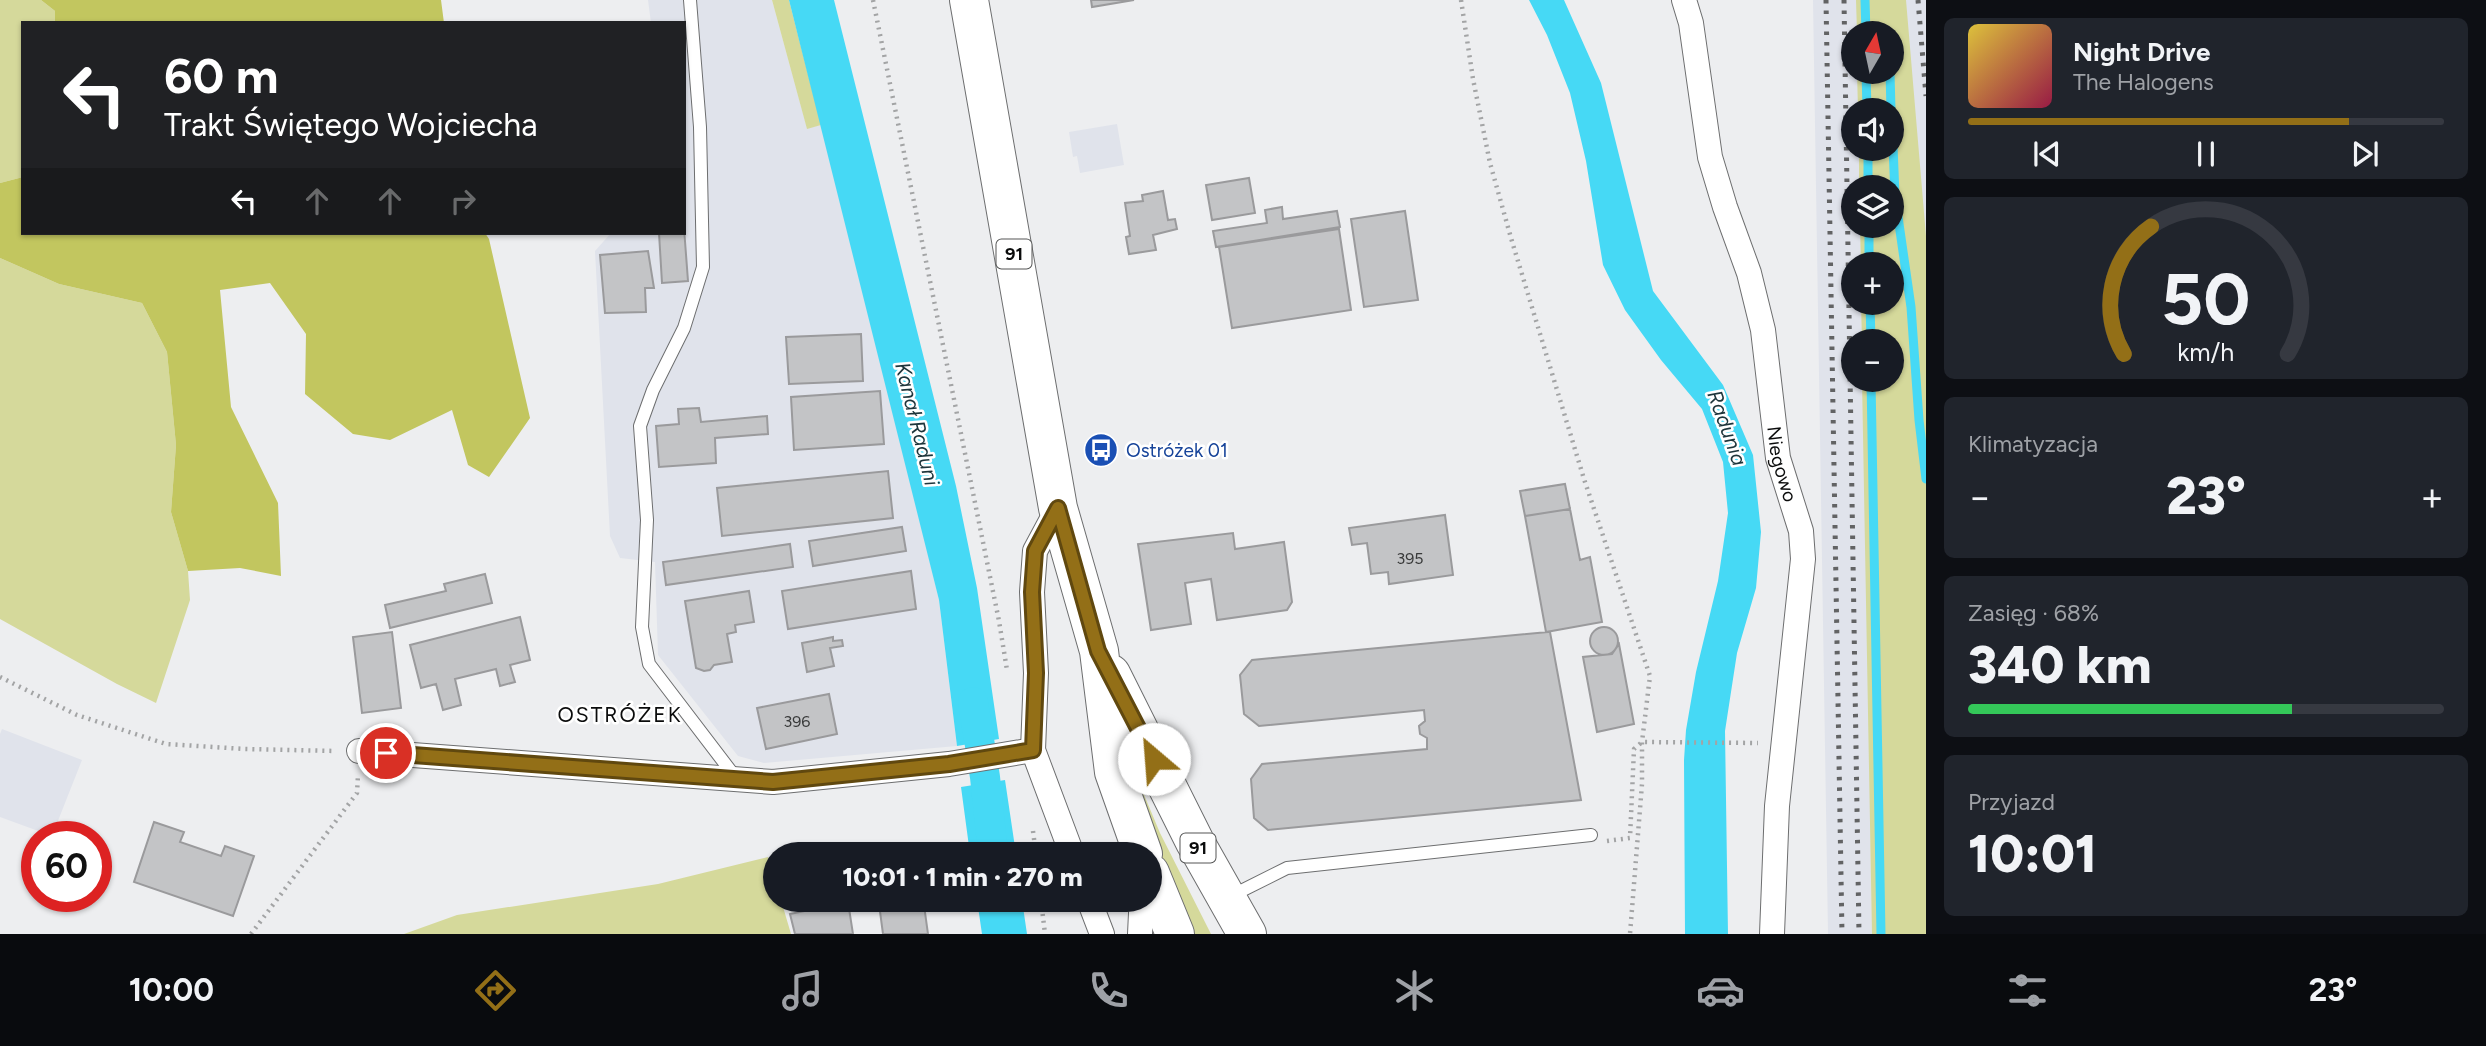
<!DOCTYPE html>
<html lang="pl">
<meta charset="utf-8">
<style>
:root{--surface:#171b24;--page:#20242c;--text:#f1f3f6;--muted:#9ea1a6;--line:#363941;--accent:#936f17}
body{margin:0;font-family:Figtree,sans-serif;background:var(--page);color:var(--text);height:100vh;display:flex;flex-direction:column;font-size:26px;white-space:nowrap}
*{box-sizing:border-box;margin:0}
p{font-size:23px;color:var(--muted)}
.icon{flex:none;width:38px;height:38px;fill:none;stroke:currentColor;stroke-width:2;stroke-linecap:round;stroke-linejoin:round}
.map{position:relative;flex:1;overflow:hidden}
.side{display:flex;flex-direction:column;gap:18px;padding:18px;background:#0d0f14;width:560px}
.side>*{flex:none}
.banner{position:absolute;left:21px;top:21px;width:665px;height:214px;border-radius:0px;box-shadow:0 2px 5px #0004;background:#202124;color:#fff;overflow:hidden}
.needle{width:46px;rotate:9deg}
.buttons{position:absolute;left:1841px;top:21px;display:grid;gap:14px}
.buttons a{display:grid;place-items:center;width:63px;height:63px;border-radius:50%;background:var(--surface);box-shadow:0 2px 5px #0004;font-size:35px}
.speed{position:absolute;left:21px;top:821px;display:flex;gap:14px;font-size:35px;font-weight:700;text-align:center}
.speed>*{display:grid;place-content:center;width:91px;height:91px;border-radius:50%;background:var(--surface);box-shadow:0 2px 5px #0004;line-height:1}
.speed .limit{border:10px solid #d22;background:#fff;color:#111}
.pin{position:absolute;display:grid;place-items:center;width:60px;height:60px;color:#fff;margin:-30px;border:4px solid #fff;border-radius:50%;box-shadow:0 2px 7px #0007}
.me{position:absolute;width:77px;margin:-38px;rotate:333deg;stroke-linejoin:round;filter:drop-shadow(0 0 5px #0008)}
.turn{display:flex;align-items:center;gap:24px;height:147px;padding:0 28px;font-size:32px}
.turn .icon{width:91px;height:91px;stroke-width:2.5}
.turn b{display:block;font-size:49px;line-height:60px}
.lanes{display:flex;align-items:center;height:66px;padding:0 28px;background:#0003;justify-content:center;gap:35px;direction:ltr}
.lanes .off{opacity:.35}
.big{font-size:52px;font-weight:800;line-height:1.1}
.side .tile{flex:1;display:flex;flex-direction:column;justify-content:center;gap:10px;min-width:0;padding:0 24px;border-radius:10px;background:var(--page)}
.side .dial{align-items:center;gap:0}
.dial svg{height:182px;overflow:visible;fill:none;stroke:var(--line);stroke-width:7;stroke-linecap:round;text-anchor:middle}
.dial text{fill:var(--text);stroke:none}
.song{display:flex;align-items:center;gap:21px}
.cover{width:84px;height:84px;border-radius:10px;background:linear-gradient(135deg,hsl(50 70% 55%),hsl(340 70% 35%))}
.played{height:7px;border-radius:4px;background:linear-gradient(90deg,var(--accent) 80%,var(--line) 80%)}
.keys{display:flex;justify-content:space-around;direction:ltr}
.heat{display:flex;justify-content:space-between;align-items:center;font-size:38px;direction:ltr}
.charge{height:10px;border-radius:5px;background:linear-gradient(90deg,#34c759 68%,var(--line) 0)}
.trip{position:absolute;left:763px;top:842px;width:399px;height:70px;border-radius:35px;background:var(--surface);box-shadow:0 2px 5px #0004;font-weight:800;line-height:70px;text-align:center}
.tab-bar{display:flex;height:112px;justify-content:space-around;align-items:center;background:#090b0e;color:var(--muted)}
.tab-bar .icon{width:49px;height:49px}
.tab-bar .on{color:var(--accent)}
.tab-bar b{font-size:32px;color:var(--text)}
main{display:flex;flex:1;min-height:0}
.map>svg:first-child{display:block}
.built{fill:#e0e3eb;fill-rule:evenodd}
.green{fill:#d5d99b}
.forest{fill:#c2c65f}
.water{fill:#46d9f5}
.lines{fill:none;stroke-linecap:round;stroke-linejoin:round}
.stream{stroke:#46d9f5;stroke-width:9}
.canal{stroke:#46d9f5;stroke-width:30}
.building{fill:#c3c4c6;stroke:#9a9a9c;stroke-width:2}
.lane-casing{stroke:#6d6e6f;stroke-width:14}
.street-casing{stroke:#6d6e6f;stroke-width:26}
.primary-casing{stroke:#6d6e6f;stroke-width:40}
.path{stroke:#a3a4a5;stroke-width:4.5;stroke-dasharray:2 5;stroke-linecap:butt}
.lane{stroke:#fff;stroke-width:12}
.street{stroke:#fff;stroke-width:24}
.primary{stroke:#fff;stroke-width:38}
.rail{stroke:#626364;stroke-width:5;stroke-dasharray:3.5 7;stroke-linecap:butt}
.route-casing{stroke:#60480f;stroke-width:18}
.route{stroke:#936f17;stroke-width:12}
.labels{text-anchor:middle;stroke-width:5;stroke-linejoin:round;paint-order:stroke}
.number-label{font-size:16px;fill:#393a3a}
.shield{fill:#fff;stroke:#545555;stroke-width:2}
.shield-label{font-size:18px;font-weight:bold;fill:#0b0c0c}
.transit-label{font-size:19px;fill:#164399;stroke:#fff;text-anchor:start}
.street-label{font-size:19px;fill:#0b0c0c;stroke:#fff}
.water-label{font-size:21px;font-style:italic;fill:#1d353b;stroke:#fff}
.neighbourhood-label{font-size:21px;letter-spacing:2px;fill:#0b0c0c;stroke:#fff}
</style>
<main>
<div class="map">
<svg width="1926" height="934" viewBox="0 0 1926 934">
<rect width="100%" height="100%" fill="#edeef0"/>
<path class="built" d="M 648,0 L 772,0 L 807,128 L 821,125 L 905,458 L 939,600 L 957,746 L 764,763 L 738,756 L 658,655 L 655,562 L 620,558 L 610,536 L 595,251 L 611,233 L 684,233 L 684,23 L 651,23 Z
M 1813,0 L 1926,0 L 1926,934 L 1828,934 ZM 1853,33 L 1892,33 L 1892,72 L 1853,72 ZM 1853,110 L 1892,110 L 1892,149 L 1853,149 ZM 1853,187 L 1892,187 L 1892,226 L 1853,226 ZM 1853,264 L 1892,264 L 1892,303 L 1853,303 ZM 1853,341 L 1892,341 L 1892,380 L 1853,380 Z
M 1117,124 L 1124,165 L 1080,173 L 1077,156 L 1073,157 L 1069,132 Z
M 2,729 L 82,760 L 52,836 L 0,817 L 0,734 Z"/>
<path class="green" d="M 0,0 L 41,0 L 55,11 L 55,23 L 23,23 L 23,177 L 0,183 Z
M 772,0 L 789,0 L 821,125 L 807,129 Z
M 1856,0 L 1906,0 L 1926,236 L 1926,934 L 1872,934 L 1862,380 L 1892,380 L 1892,341 L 1862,341 L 1861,303 L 1892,303 L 1892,264 L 1861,264 L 1860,226 L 1892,226 L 1892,187 L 1859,187 L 1859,149 L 1892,149 L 1892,110 L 1858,110 L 1857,72 L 1892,72 L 1892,33 L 1857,33 Z
M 0,258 L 59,284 L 142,303 L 167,352 L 176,445 L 171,512 L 188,571 L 190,600 L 156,703 L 117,684 L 0,619 Z
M 1117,730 L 1160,833 L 1211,934 L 1191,934 L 1157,863 Z
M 768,857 L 775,882 L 775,900 L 781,900 L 791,934 L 404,934 L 457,915 L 658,884 Z"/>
<path class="forest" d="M 41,0 L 441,0 L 444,23 L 55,23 L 55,11 Z
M 23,177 L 23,233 L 485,233 L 489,239 L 530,418 L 489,477 L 468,465 L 452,410 L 390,440 L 353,434 L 305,394 L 306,334 L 270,283 L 220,290 L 231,407 L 278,503 L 281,576 L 240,568 L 188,571 L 171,512 L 176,445 L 167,352 L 142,303 L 59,284 L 0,258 L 0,183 Z"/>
<path class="water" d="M 789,0 L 834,0 L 956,486 L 977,588 L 999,739 L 957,746 L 939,600 Z
M 1529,0 L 1564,0 L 1601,83 L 1653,291 L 1723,385 L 1753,455 L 1761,532 L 1756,588 L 1737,653 L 1725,731 L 1728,934 L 1685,934 L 1684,760 L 1686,730 L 1696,672 L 1718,581 L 1728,513 L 1723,462 L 1702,409 L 1661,360 L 1625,310 L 1603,265 L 1586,161 L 1570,93 L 1547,35 Z
M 1005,780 L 1016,854 L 970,854 L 961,787 Z
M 977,900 L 1022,900 L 1027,934 L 982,934 Z"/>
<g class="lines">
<path class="stream" d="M 1865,0 L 1866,33
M 1866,72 L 1867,110
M 1890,72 L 1891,110
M 1892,120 L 1895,196 L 1911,307 L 1919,420 L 1926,479
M 1868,149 L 1868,187
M 1869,226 L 1869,264
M 1870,303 L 1871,341
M 1871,380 L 1881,934"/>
<path class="canal" d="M 973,702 L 985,777 L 993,854"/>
</g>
<path class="building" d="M 1091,0 L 1134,0 L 1092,7 Z
M 1249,178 L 1255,213 L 1212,220 L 1206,185 Z
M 1163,191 L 1168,220 L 1175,219 L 1177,229 L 1153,235 L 1156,250 L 1129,254 L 1126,237 L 1130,236 L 1125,203 L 1143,201 L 1142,195 Z
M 1282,207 L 1283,219 L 1337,211 L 1340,227 L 1216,247 L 1213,231 L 1267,223 L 1265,210 Z
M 1405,211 L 1418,300 L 1364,307 L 1351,219 Z
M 684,228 L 688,281 L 662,283 L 659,233 L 684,233 Z
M 1339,229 L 1351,310 L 1232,328 L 1219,247 Z
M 648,251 L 654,288 L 645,288 L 646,312 L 605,313 L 600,255 Z
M 861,334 L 863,381 L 789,384 L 786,337 Z
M 880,391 L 884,444 L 794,450 L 791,397 Z
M 699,408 L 701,422 L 767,416 L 768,434 L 715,438 L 716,463 L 659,467 L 656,426 L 679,424 L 678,409 Z
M 888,471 L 893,518 L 722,536 L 717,488 Z
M 1565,484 L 1570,509 L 1525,516 L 1520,491 Z
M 1570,509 L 1580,560 L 1590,557 L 1602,622 L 1546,632 L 1525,516 Z
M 1445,515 L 1453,575 L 1389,584 L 1388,572 L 1371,574 L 1367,543 L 1352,545 L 1349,528 Z
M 902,527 L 906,551 L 813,566 L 809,541 Z
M 1233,533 L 1235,549 L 1284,542 L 1292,602 L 1287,610 L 1217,620 L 1211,579 L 1185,583 L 1191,624 L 1151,630 L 1138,544 Z
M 790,544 L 793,567 L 666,585 L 663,562 Z
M 911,571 L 916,609 L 788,629 L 782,591 Z
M 485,574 L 492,603 L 390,628 L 385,605 L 446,591 L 444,584 Z
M 749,591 L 754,622 L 735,625 L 736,632 L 727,634 L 732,662 L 714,665 L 710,670 L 704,671 L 696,668 L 685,601 Z
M 520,617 L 530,660 L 510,665 L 515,682 L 500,686 L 496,669 L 455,679 L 461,705 L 443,710 L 436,684 L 421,688 L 410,645 Z
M1590 641a14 14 0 1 1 28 0a14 14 0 1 1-28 0Z
M 392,632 L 401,708 L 362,713 L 353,637 Z
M 1548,632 L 1550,632 L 1581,800 L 1268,830 L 1254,818 L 1251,779 L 1262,764 L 1427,749 L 1427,738 L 1420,734 L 1419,726 L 1425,721 L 1424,710 L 1259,726 L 1244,714 L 1240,675 L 1252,660 Z
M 833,637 L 833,641 L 842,640 L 843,646 L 830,648 L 834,666 L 807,672 L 802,643 Z
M 1619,644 L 1634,724 L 1597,732 L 1583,657 L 1612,654 Z
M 829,694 L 837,734 L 766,749 L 757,708 Z
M 154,822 L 184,832 L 180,842 L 221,856 L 225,846 L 254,856 L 233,916 L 134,882 Z
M 848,902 L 853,934 L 795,934 L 790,914 Z
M 892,902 L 892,909 L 924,905 L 928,934 L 883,934 L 879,904 Z"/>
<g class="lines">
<g class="lane-casing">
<path id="lane" d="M 690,0 L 700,127 L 703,267 L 684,328 L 653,390 L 640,426 L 647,520 L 642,627 L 649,664 L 736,778
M 1229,897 L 1287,868 L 1591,835"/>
</g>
<g class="street-casing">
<g id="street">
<path id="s1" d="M 1684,0 L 1691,23 L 1710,157 L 1725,207 L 1749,273 L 1763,330 L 1778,458 L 1801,531 L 1803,559 L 1777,806 L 1772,934"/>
<path d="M 1058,508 L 1035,551 L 1032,592 L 1036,673 L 1033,750 L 1072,854"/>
<path d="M 359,751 L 773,782 L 949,764 L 1033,750"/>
<path d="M 1089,900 L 1102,934"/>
<path d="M 1140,934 L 1141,913 L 1147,900"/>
</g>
</g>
<g class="primary-casing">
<path id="primary" d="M 969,0 L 1058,508 L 1099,651 L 1114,772 L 1143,854
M 1111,674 L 1195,842 L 1247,934
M 1150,873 L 1175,934"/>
</g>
<path class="path" d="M 873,0 L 999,621 L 1007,670
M 1461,0 L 1473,79 L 1490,163 L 1511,238 L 1584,479 L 1650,676 L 1642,742 L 1642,784 L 1630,934
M 0,677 L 77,715 L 166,744 L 245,749 L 336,751
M 1033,831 L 1036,854
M 1607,841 L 1630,838 L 1634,749 L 1642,742 L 1758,743
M 1041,900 L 1045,934
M 251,934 L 357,793 L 358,775"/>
<use href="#lane" class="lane"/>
<use href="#street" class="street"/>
<use href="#primary" class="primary"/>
<path class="rail" d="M 1826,0 L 1842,934
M 1844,0 L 1859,934
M 1918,0 L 1926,96"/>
</g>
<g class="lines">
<g class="route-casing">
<path id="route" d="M 386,753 L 773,782 L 949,764 L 1033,750 L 1036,673 L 1032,592 L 1035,551 L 1058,508 L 1098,651 L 1154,759"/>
</g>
<use href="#route" class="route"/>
</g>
<defs>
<g id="bus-disc" transform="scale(1.75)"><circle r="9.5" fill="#1a4fb4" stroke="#fff"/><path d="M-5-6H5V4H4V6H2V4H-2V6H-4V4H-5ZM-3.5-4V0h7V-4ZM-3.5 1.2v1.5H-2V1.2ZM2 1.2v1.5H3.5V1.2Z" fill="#fff"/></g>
</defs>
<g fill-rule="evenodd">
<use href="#bus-disc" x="1101" y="450"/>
</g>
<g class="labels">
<g class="number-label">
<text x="1410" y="564">395</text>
<text x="797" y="727">396</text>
</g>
<g class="shield">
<rect x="996.5" y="239.5" width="35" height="29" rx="5"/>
<rect x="1180.5" y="833.5" width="35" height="29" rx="5"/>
</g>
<g class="shield-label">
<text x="1014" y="260">91</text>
<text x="1198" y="854">91</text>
</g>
<g class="transit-label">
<text x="1126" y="457">Ostróżek 01</text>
</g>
<g class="street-label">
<text dy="7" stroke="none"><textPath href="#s1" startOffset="476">Niegowo</textPath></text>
</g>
<g class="water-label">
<text transform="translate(917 424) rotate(76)" y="7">Kanał Raduni</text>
<text transform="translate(1727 428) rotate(70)" y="7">Radunia</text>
</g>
<g class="neighbourhood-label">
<text x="620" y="722">OSTRÓŻEK</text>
</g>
</g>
</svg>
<div class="buttons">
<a><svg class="needle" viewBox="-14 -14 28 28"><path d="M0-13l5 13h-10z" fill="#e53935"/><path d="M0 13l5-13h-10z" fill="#9ea1a6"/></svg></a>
<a><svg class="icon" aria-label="sound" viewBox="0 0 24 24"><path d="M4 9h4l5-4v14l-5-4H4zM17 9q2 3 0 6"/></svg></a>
<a><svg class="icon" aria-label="layers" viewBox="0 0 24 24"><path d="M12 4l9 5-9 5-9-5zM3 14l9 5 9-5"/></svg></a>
<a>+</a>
<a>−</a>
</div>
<div class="speed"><div class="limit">60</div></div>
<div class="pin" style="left:386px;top:753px;background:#d93025"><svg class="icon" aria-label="arrive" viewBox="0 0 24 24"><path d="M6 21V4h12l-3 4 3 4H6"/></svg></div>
<svg class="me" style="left:1154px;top:759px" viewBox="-20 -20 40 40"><circle r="19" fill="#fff"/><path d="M0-13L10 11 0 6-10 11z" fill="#936f17"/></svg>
<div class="trip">10:01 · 1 min · 270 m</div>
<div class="banner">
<div class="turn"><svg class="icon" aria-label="left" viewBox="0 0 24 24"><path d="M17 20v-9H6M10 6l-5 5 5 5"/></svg><div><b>60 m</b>Trakt Świętego Wojciecha</div></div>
<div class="lanes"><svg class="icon" aria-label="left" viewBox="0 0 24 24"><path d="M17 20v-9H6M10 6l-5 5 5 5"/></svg><svg class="icon off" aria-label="ahead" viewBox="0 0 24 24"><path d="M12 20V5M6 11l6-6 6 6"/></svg><svg class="icon off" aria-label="ahead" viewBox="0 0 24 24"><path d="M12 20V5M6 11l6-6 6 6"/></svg><svg class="icon off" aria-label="right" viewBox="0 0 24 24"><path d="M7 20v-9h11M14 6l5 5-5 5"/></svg></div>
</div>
</div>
<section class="side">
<div class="tile">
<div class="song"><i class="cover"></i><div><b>Night Drive</b><p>The Halogens</p></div></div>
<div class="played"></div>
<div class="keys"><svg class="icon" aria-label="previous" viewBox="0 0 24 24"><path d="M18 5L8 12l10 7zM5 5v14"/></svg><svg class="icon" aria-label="pause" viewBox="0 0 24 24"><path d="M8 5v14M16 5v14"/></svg><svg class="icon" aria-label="next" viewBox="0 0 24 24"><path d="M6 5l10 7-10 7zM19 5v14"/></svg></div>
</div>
<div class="tile dial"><svg viewBox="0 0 100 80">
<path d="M14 69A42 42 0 1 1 86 69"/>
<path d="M14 69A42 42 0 0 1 26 13" stroke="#936f17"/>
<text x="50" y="56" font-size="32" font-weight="700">50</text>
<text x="50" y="72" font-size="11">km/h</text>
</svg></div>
<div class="tile"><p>Klimatyzacja</p>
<div class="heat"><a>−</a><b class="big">23°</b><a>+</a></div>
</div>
<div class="tile"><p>Zasięg · 68%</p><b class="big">340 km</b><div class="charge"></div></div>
<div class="tile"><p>Przyjazd</p><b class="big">10:01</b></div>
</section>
</main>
<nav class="tab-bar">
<b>10:00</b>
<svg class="icon on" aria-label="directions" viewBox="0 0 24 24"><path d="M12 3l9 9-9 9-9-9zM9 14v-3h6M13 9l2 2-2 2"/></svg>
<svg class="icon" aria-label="music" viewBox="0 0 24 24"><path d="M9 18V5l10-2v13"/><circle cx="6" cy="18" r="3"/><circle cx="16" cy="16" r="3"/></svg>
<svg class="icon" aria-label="phone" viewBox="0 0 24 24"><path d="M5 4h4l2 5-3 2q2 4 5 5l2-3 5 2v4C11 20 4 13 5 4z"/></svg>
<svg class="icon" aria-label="climate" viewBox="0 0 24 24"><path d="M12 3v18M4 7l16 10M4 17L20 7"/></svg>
<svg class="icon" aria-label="car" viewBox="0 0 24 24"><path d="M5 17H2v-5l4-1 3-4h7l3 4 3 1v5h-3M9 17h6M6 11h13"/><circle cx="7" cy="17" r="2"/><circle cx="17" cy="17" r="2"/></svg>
<svg class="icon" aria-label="filters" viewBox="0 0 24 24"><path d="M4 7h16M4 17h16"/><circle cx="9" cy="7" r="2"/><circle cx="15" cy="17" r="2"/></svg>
<b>23°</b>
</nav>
